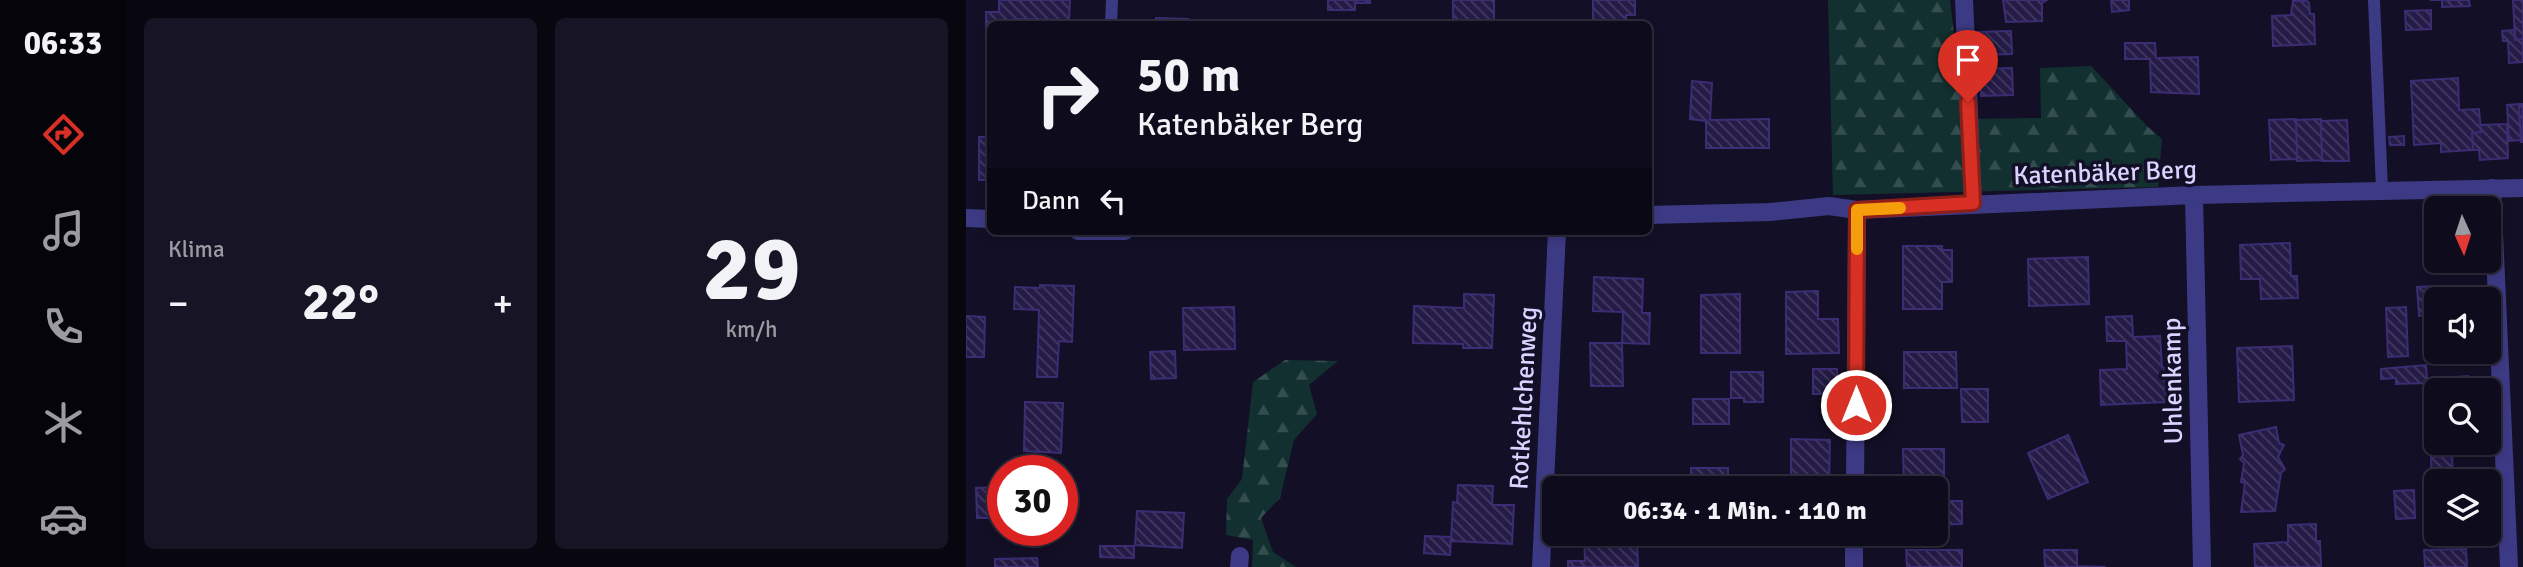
<!DOCTYPE html>
<html lang="de">
<meta charset="utf-8">
<style>
:root{--surface:#0e0b1c;--page:#171425;--text:#f1f3f6;--muted:#9b9ba3;--line:#2e2b3b;--accent:#d93025}
body{margin:0;font-family:Signika,sans-serif;background:var(--page);color:var(--text);height:100vh;display:flex;flex-direction:column;font-size:26px;white-space:nowrap}
*{box-sizing:border-box;margin:0}
p{font-size:23px;color:var(--muted)}
.icon{flex:none;width:38px;height:38px;fill:none;stroke:currentColor;stroke-width:2;stroke-linecap:round;stroke-linejoin:round}
.map{position:relative;flex:1;overflow:hidden}
.sheet{display:flex;flex-direction:column;gap:18px;padding:18px;background:#08060f;width:840px}
.sheet>*{flex:none}
.top-card{position:absolute;left:21px;top:21px;width:665px;height:214px;border-radius:10px;box-shadow:0 4px 10px #0003,0 0 0 2px var(--line);background:#0e0b1c;color:var(--text);overflow:hidden}
.needle{width:46px;rotate:177deg}
.buttons{position:absolute;left:1458px;top:196px;display:grid;gap:14px}
.buttons a{display:grid;place-items:center;width:77px;height:77px;border-radius:10px;background:var(--surface);box-shadow:0 4px 10px #0003,0 0 0 2px var(--line);font-size:35px}
.speed{position:absolute;left:21px;top:455px;display:flex;gap:14px;font-size:35px;font-weight:700;text-align:center}
.speed>*{display:grid;place-content:center;width:91px;height:91px;border-radius:50%;background:var(--surface);box-shadow:0 4px 10px #0003,0 0 0 2px var(--line);line-height:1}
.speed .limit{border:10px solid #d22;background:#fff;color:#111}
.pin{position:absolute;display:grid;place-items:center;width:60px;height:60px;color:#fff;margin:-72px -30px;border-radius:50% 50% 50% 0;rotate:-45deg;box-shadow:0 0 7px #0007}
.pin .icon{rotate:45deg}
.me{position:absolute;width:77px;margin:-38px;rotate:0deg;stroke-linejoin:round;filter:drop-shadow(0 0 5px #0008)}
.turn{display:flex;align-items:center;gap:24px;height:147px;padding:0 35px;font-size:32px}
.turn .icon{width:91px;height:91px;stroke-width:2.5}
.turn b{display:block;font-size:49px;line-height:60px}
.then{display:flex;align-items:center;height:66px;padding:0 35px;background:#0003;gap:14px;font-size:26px}
.big{font-size:52px;font-weight:700;line-height:1.1}
.sheet .card{flex:1;display:flex;flex-direction:column;justify-content:center;gap:10px;min-width:0;padding:0 24px;border-radius:10px;background:var(--page)}
.sheet .dial{align-items:center;gap:0}
.dial b{font-size:91px;line-height:1}
.heat{display:flex;justify-content:space-between;align-items:center;font-size:38px;direction:ltr}
.sheet .tiles{flex:1;display:grid;gap:18px;grid-template-columns:repeat(2,1fr)}
.trip{position:absolute;left:576px;top:476px;width:406px;height:70px;border-radius:10px;background:var(--surface);box-shadow:0 4px 10px #0003,0 0 0 2px var(--line);font-weight:700;line-height:70px;text-align:center}
main{display:flex;flex:1;min-height:0}
.dock{display:flex;flex-direction:column;width:126px;justify-content:space-around;align-items:center;background:#06040b;color:var(--muted)}
.dock .icon{width:49px;height:49px}
.dock .active{color:var(--accent)}
.dock b{font-size:32px;color:var(--text)}
.map>svg:first-child{display:block}
.forest{fill:url(#forest-firs)}
.building{fill:url(#building-back-hatch);stroke:#3b2d73;stroke-width:2}
.lines{fill:none;stroke-linecap:round;stroke-linejoin:round}
.service{stroke:#3d3a85;stroke-width:12}
.minor{stroke:#3d3a85;stroke-width:18}
.route-casing{stroke:#8d1f18;stroke-width:18}
.route{stroke:#d93025;stroke-width:12}
.slow{stroke:#f59e0b;stroke-width:12}
.labels{text-anchor:middle;stroke-width:7;stroke-linejoin:round;paint-order:stroke}
.street-label{font-size:26px;fill:#d9d4ff;stroke:#130f26}
</style>
<main>
<nav class="dock">
<b>06:33</b>
<svg class="icon active" aria-label="directions" viewBox="0 0 24 24"><path d="M12 3l9 9-9 9-9-9zM9 14v-3h6M13 9l2 2-2 2"/></svg>
<svg class="icon" aria-label="music" viewBox="0 0 24 24"><path d="M9 18V5l10-2v13"/><circle cx="6" cy="18" r="3"/><circle cx="16" cy="16" r="3"/></svg>
<svg class="icon" aria-label="phone" viewBox="0 0 24 24"><path d="M5 4h4l2 5-3 2q2 4 5 5l2-3 5 2v4C11 20 4 13 5 4z"/></svg>
<svg class="icon" aria-label="climate" viewBox="0 0 24 24"><path d="M12 3v18M4 7l16 10M4 17L20 7"/></svg>
<svg class="icon" aria-label="car" viewBox="0 0 24 24"><path d="M5 17H2v-5l4-1 3-4h7l3 4 3 1v5h-3M9 17h6M6 11h13"/><circle cx="7" cy="17" r="2"/><circle cx="17" cy="17" r="2"/></svg>
</nav>
<section class="sheet">
<div class="tiles">
<div class="card"><p>Klima</p>
<div class="heat"><a>−</a><b class="big">22°</b><a>+</a></div>
</div>
<div class="card dial"><b>29</b><p>km/h</p></div>
</div>
</section>
<div class="map">
<svg width="1557" height="567" viewBox="0 0 1557 567">
<defs>
<pattern id="forest-firs" width="22" height="20" patternUnits="userSpaceOnUse" patternTransform="scale(1.75)"><rect width="22" height="20" fill="#12302f"/><path d="M5 1l3.5 6h-7zM16 11l3.5 6h-7z" fill="#344d4e"/></pattern>
<pattern id="building-back-hatch" width="6" height="6" patternUnits="userSpaceOnUse" patternTransform="scale(1.75)"><rect width="6" height="6" fill="#241b47"/><path d="M-1 5l2 2M0 0l6 6M5-1l2 2" fill="none" stroke="#433b63"/></pattern>
</defs>
<rect width="100%" height="100%" fill="#130f26"/>
<path class="forest" d="M 862,0 L 984,0 L 998,119 L 1075,118 L 1074,68 L 1125,66 L 1182,127 L 1196,139 L 1192,187 L 867,195 Z
M 319,360 L 372,361 L 343,385 L 351,414 L 328,440 L 314,498 L 295,518 L 307,552 L 330,567 L 286,567 L 287,540 L 260,535 L 261,499 L 276,479 L 287,382 Z"/>
<path class="building" d="M 33,0 L 104,0 L 103,20 L 48,19 L 48,24 L 24,24 L 24,28 L 20,28 L 20,12 L 33,12 Z
M 362,0 L 404,0 L 404,3 L 389,3 L 389,10 L 362,10 Z
M 487,0 L 528,0 L 528,24 L 487,24 Z
M 627,0 L 669,0 L 669,15 L 660,15 L 660,24 L 627,24 Z
M 1037,0 L 1081,0 L 1076,3 L 1076,21 L 1040,22 Z
M 1145,0 L 1163,0 L 1163,10 L 1146,12 Z
M 1464,0 L 1503,0 L 1504,6 L 1476,7 L 1476,0 Z
M 1547,0 L 1557,0 L 1557,39 L 1549,40 Z
M 1327,1 L 1341,1 L 1343,3 L 1344,14 L 1348,14 L 1349,44 L 1307,46 L 1306,16 L 1325,15 Z
M 1465,10 L 1465,29 L 1440,30 L 1439,11 Z
M 190,18 L 222,19 L 222,24 L 190,24 Z
M 1549,30 L 1549,40 L 1557,39 L 1557,62 L 1543,63 L 1542,41 L 1537,41 L 1536,31 Z
M 1045,31 L 1046,54 L 1010,55 L 1010,32 Z
M 1159,43 L 1189,43 L 1190,58 L 1232,57 L 1233,94 L 1185,92 L 1184,59 L 1159,59 Z
M 1046,68 L 1047,95 L 1015,96 L 1014,69 Z
M 1492,78 L 1493,110 L 1513,109 L 1515,132 L 1506,133 L 1507,150 L 1475,152 L 1475,143 L 1448,145 L 1445,81 Z
M 726,81 L 746,83 L 744,120 L 803,119 L 803,148 L 740,148 L 740,121 L 724,119 Z
M 1553,104 L 1557,104 L 1557,142 L 1555,142 Z
M 1553,104 L 1555,140 L 1543,141 L 1541,105 Z
M 1330,119 L 1331,159 L 1305,160 L 1303,120 Z
M 1355,119 L 1356,160 L 1331,161 L 1330,120 Z
M 1381,120 L 1383,161 L 1356,161 L 1355,121 Z
M 1541,124 L 1542,158 L 1514,160 L 1513,150 L 1507,150 L 1506,133 L 1515,132 L 1514,125 Z
M 1438,136 L 1438,145 L 1424,145 L 1423,137 Z
M 13,137 L 24,137 L 24,180 L 13,180 Z
M 1324,243 L 1325,276 L 1331,276 L 1332,298 L 1295,299 L 1294,279 L 1275,279 L 1274,245 Z
M 937,246 L 976,246 L 976,250 L 986,250 L 986,282 L 976,282 L 976,309 L 937,309 Z
M 1122,257 L 1123,304 L 1063,306 L 1062,259 Z
M 628,277 L 677,279 L 676,313 L 684,313 L 683,344 L 656,343 L 657,312 L 627,311 Z
M 74,285 L 108,286 L 106,342 L 93,341 L 91,377 L 71,377 L 73,310 L 48,309 L 49,287 L 74,288 Z
M 1474,286 L 1475,299 L 1470,299 L 1470,314 L 1453,316 L 1451,287 Z
M 852,291 L 852,319 L 872,319 L 873,353 L 820,354 L 820,292 Z
M 498,294 L 528,295 L 526,348 L 497,348 L 497,344 L 447,343 L 448,306 L 498,308 Z
M 774,294 L 774,353 L 735,353 L 735,295 Z
M 268,307 L 269,349 L 218,350 L 217,308 Z
M 1440,307 L 1442,356 L 1422,357 L 1420,308 Z
M 1470,314 L 1470,341 L 1461,341 L 1459,315 Z
M 0,316 L 19,317 L 18,357 L 0,357 Z
M 1166,316 L 1167,337 L 1194,336 L 1196,367 L 1199,368 L 1200,402 L 1135,405 L 1134,370 L 1161,369 L 1160,341 L 1141,341 L 1140,317 Z
M 624,343 L 656,343 L 657,386 L 625,386 Z
M 1326,346 L 1328,400 L 1273,402 L 1271,348 Z
M 209,351 L 210,378 L 185,379 L 184,352 Z
M 938,352 L 990,352 L 991,388 L 938,388 Z
M 1460,365 L 1461,379 L 1502,376 L 1503,390 L 1470,390 L 1470,413 L 1462,414 L 1460,383 L 1430,384 L 1430,378 L 1415,379 L 1415,369 Z
M 847,369 L 871,369 L 872,394 L 847,394 Z
M 765,372 L 797,372 L 797,402 L 778,402 L 778,398 L 765,398 Z
M 995,389 L 1022,389 L 1022,422 L 996,422 Z
M 727,399 L 763,399 L 763,424 L 727,424 Z
M 59,402 L 97,403 L 95,453 L 58,451 Z
M 1310,427 L 1313,443 L 1318,445 L 1312,457 L 1319,469 L 1315,473 L 1309,511 L 1275,512 L 1279,483 L 1275,482 L 1278,463 L 1274,459 L 1277,455 L 1273,435 Z
M 1102,435 L 1122,482 L 1082,499 L 1062,453 Z
M 825,439 L 864,440 L 863,488 L 837,488 L 837,479 L 825,479 Z
M 937,449 L 978,449 L 978,501 L 996,501 L 996,524 L 970,525 L 970,488 L 938,488 Z
M 1486,456 L 1487,479 L 1504,478 L 1504,481 L 1470,481 L 1470,511 L 1467,511 L 1465,457 Z
M 725,468 L 762,468 L 762,488 L 725,488 Z
M 492,485 L 527,486 L 526,505 L 548,505 L 546,544 L 485,541 L 487,502 L 491,503 Z
M 30,487 L 30,496 L 37,495 L 37,530 L 30,530 L 30,518 L 11,518 L 10,488 Z
M 1448,490 L 1449,518 L 1430,519 L 1428,491 Z
M 171,511 L 218,513 L 216,548 L 169,545 Z
M 1350,524 L 1350,541 L 1354,541 L 1355,567 L 1289,567 L 1288,544 L 1322,542 L 1322,525 Z
M 618,534 L 655,534 L 655,540 L 671,539 L 672,567 L 602,567 L 602,561 L 619,561 Z
M 724,534 L 785,534 L 785,544 L 724,543 Z
M 459,536 L 485,537 L 484,555 L 458,553 Z
M 134,546 L 168,546 L 168,558 L 134,557 Z
M 1500,549 L 1501,567 L 1459,567 L 1458,550 Z
M 940,550 L 996,550 L 996,567 L 941,567 Z
M 1078,550 L 1111,550 L 1111,566 L 1140,567 L 1079,567 Z
M 71,558 L 72,567 L 29,567 L 29,559 Z"/>
<g class="lines">
<path class="service" d="M 1408,0 L 1416,190
M 145,24 L 146,0"/>
<path class="minor" d="M 998,0 L 1007,203
M 1526,188 L 1543,567
M 1228,195 L 1236,567
M 682,215 L 804,212 L 863,206 L 891,210 L 1228,195 L 1557,188
M 0,218 L 24,219
M 112,231 L 159,231
M 889,488 L 891,210
M 273,567 L 274,556
M 575,567 L 591,231
M 888,567 L 888,534"/>
</g>
<g class="lines">
<g class="route-casing">
<path id="route" d="M 890,405 L 891,210 L 1007,203 L 1002,102"/>
</g>
<use href="#route" class="route"/>
<path class="slow" d="M 891,249 L 891,210 L 934,208"/>
</g>
<g class="labels">
<g class="street-label">
<text transform="translate(1139 172) rotate(-2)" y="9">Katenbäker Berg</text>
<text transform="translate(1206 381) rotate(-91)" y="9">Uhlenkamp</text>
<text transform="translate(557 398) rotate(-87)" y="9">Rotkehlchenweg</text>
</g>
</g>
</svg>
<div class="buttons">
<a><svg class="needle" viewBox="-14 -14 28 28"><path d="M0-13l5 13h-10z" fill="#e53935"/><path d="M0 13l5-13h-10z" fill="#9b9ba3"/></svg></a>
<a><svg class="icon" aria-label="sound" viewBox="0 0 24 24"><path d="M4 9h4l5-4v14l-5-4H4zM17 9q2 3 0 6"/></svg></a>
<a><svg class="icon" aria-label="search" viewBox="0 0 24 24"><circle cx="10" cy="10" r="6"/><path d="M15 15l6 6"/></svg></a>
<a><svg class="icon" aria-label="layers" viewBox="0 0 24 24"><path d="M12 4l9 5-9 5-9-5zM3 14l9 5 9-5"/></svg></a>
</div>
<div class="speed"><div class="limit">30</div></div>
<div class="pin" style="left:1002px;top:102px;background:#d93025"><svg class="icon" aria-label="arrive" viewBox="0 0 24 24"><path d="M6 21V4h12l-3 4 3 4H6"/></svg></div>
<svg class="me" style="left:890px;top:405px" viewBox="-20 -20 40 40"><circle r="17" fill="#d93025" stroke="#fff" stroke-width="3"/><path d="M0-11L8 9 0 5-8 9z" fill="#fff"/></svg>
<div class="trip">06:34 · 1 Min. · 110 m</div>
<div class="top-card">
<div class="turn"><svg class="icon" aria-label="right" viewBox="0 0 24 24"><path d="M7 20v-9h11M14 6l5 5-5 5"/></svg><div><b>50 m</b>Katenbäker Berg</div></div>
<div class="then">Dann<svg class="icon" aria-label="left" viewBox="0 0 24 24"><path d="M17 20v-9H6M10 6l-5 5 5 5"/></svg></div>
</div>
</div>
</main>
